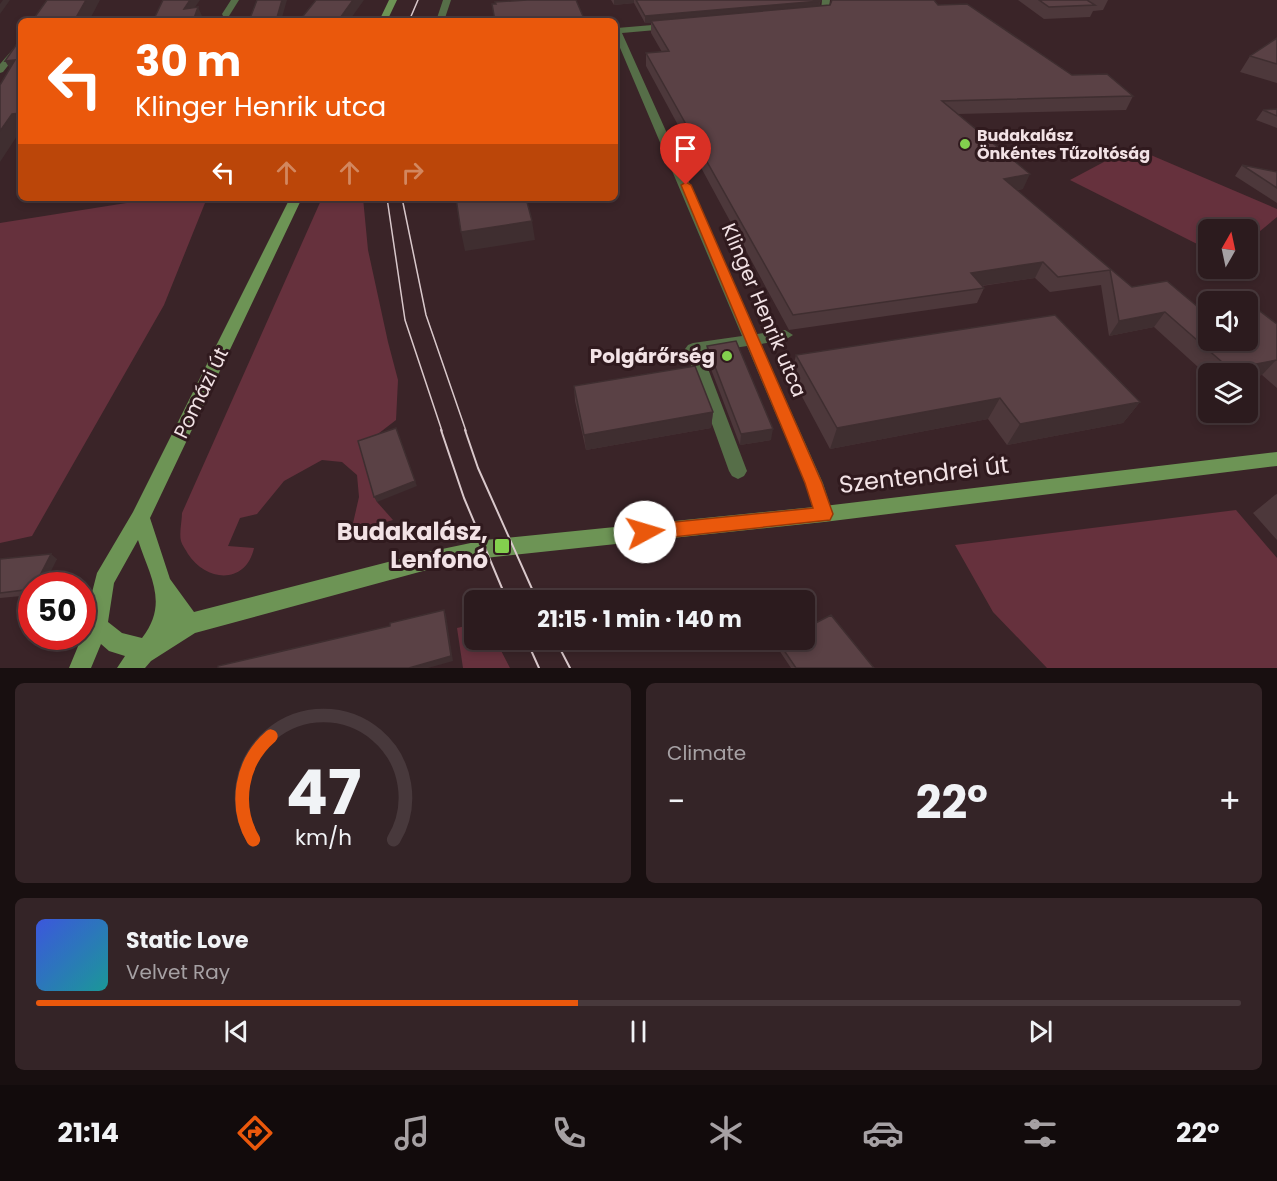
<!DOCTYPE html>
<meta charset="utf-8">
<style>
:root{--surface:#2c1b1e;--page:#342427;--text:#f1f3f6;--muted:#a6a1a4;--line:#48393c;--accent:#ea580c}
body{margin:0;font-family:Poppins,sans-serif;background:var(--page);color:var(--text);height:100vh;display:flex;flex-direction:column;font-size:22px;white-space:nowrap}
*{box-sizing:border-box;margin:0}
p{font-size:20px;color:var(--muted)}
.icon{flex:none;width:33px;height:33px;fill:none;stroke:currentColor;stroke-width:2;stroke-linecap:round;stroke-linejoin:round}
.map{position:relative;height:668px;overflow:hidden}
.side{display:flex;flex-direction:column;gap:15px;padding:15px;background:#180f10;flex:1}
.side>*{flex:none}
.hud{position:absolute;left:18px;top:18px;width:600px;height:183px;border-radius:9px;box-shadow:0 3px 9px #0003,0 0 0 2px var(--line);background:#ea580c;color:#fff;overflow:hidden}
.needle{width:39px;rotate:9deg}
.tools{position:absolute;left:1198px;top:219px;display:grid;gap:12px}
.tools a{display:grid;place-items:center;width:60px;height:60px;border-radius:9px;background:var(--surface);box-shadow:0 3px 9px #0003,0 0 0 2px var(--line);font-size:30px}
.speed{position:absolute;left:18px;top:572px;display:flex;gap:12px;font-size:30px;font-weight:700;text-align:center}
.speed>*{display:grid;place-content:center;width:78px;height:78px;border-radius:50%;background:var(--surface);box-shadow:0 3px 9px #0003,0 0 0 2px var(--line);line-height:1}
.speed .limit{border:9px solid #d22;background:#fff;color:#111}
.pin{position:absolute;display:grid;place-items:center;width:51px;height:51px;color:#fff;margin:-62px -26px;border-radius:50% 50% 50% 0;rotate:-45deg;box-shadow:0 0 6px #0007}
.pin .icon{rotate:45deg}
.me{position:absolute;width:66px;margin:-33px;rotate:84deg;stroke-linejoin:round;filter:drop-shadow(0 0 4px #0008)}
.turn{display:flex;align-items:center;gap:21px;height:126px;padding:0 18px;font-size:27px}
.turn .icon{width:78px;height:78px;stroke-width:2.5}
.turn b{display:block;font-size:42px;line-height:51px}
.lanes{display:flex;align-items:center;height:57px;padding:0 18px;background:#0003;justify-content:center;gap:30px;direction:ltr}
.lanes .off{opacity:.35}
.big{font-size:45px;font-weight:700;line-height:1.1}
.side .card{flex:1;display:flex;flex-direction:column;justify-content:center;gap:9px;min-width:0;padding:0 21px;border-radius:9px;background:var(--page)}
.side .dial{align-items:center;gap:0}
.dial svg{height:156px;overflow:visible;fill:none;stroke:var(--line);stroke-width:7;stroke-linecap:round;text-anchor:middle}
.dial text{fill:var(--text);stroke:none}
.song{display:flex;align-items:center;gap:18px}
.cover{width:72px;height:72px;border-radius:9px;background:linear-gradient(135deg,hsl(230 70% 55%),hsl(180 70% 35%))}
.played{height:6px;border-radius:3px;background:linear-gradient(90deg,var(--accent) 45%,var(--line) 45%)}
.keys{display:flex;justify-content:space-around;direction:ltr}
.heat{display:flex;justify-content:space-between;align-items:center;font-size:33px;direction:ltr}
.side .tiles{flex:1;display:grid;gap:15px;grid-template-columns:1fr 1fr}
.card:last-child{grid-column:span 2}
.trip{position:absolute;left:464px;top:590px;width:351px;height:60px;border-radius:9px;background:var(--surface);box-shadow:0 3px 9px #0003,0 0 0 2px var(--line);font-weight:700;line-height:60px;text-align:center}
.menu{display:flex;height:96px;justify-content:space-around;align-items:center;background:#120b0c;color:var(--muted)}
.menu .icon{width:42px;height:42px}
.menu .on{color:var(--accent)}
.menu b{font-size:27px;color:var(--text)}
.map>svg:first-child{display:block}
.green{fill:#66313d}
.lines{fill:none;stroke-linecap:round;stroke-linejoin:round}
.minor{fill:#566e48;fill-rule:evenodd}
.secondary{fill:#6d9455;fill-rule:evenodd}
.tram-far1{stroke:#d9c8cb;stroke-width:1.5}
.tram{stroke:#d9c8cb;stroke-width:2}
.wall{fill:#4d383b}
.shaded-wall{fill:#3f2e30}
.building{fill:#5a4145;stroke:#3f2e30;stroke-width:1.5}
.route{fill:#ea580c;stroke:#983908;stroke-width:1.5}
.poi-dot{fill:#83d04e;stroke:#301a1e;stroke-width:2}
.labels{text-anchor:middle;stroke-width:6;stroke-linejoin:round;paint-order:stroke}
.far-poi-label{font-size:16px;font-weight:bold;fill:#f2e2e5;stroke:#301a1e;text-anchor:start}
.street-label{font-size:20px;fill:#f2e2e5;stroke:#301a1e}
.poi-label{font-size:20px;font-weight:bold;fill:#f2e2e5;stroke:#301a1e;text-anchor:end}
.near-street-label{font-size:24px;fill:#f2e2e5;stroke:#301a1e}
.near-poi-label{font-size:24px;font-weight:bold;fill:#f2e2e5;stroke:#301a1e;text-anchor:end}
</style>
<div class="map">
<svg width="1277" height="668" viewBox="0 0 1277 668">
<rect width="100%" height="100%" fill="#3a2428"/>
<path class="green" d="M 1132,147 L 1277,209 L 1277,217 L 1248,241 L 1248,230 L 1209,230 L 1209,250 L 1070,180 Z
M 158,198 L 207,198 L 164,305 L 32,536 L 0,543 L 0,223 Z
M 322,198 L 363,198 L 368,250 L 388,342 L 398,380 L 396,420 L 361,447 L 377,502 L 393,520 L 351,532 L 359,497 L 357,475 L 342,462 L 322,460 L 284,481 L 257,514 L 240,518 L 228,546 L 254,548 C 246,585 206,582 188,554 C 186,550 182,545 181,541 C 179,533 182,521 182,513 Z
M 1236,510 L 1277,558 L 1277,668 L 1047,668 L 993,612 L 955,545 Z
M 474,624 L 474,639 L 495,639 L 510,668 L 463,668 L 457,628 Z"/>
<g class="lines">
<path class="minor" d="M 231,0 L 239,0 L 229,16 L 223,16 L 222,14 Z
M 443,0 L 451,0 L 444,21 L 436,21 Z
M 822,0 L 830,0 L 828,15 L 811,16 L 811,12 L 821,11 Z
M 676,23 L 679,24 L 679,28 L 622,33 L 757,334 L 785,330 L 793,335 L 785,340 L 761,344 L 823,483 L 833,514 L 831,520 L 824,522 L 817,520 L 805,483 L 747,346 L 702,353 L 747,471 L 744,476 L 738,479 L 732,476 L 729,471 L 685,349 L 688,345 L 693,343 L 742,336 L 615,36 L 615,29 L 617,28 Z
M 21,40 L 21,49 L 3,72 L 0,73 L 0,64 Z"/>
<path class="secondary" d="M 389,0 L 397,0 L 387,21 L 379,21 Z
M 290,198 L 302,198 L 150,518 L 170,579 L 194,612 L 423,553 L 485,540 L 824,506 L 1277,452 L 1277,466 L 824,522 L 485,558 L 423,571 L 195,633 L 151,661 L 145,668 L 117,668 L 125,656 L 109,651 L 101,644 L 91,668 L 69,668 L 86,627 L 88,608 L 97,573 L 133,512 ZM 138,540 C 150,577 169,603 142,638 L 122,633 L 108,622 L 114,583 Z"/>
<path class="tram-far1" d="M 409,21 L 418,0
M 387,198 L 405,320 L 442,431
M 402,198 L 426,315 L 466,431"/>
<path class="tram" d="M 441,430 L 464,498 L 507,600
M 465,430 L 478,468 L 537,600
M 526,639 L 539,668
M 555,639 L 570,668"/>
</g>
<path class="wall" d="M 611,0 L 821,0 L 819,6 L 938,5 L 1072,75 L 1133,96 L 1126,110 L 958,114 L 1023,189 L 1017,190 L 1132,287 L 1198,307 L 1277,324 L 1277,388 L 1262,375 L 1248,378 L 1248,374 L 1209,374 L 1209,377 L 1154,327 L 1109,336 L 1101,285 L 1050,292 L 1035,278 L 982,286 L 984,288 L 977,303 L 789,330 L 646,66 L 646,53 L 662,52 L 651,33 L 651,23 L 645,23 L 634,3 L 614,5 Z
M 1018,0 L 1108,0 L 1103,10 L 1093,11 L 1090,17 L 1044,19 Z
M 1277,38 L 1277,83 L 1240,72 L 1250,56 Z
M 1277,109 L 1277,128 L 1256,120 L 1263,110 Z
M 1242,165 L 1277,172 L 1277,203 L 1235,176 Z
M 707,346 L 771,440 L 740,445 L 706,356 Z
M 796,355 L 1140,402 L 1123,423 L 1007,445 L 988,419 L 830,449 L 791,376 Z
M 574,386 L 713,412 L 711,428 L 586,450 L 575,401 Z
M 1277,494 L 1277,540 L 1253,513 L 1275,495 Z
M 0,559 L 57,559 L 32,585 L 32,595 L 0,598 Z
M 779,643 L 874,668 L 791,668 L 777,647 Z"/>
<path class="shaded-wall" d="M 3,0 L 10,0 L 0,14 L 0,4 Z
M 86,0 L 100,0 L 89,21 L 74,21 Z
M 190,0 L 200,0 L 188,17 L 184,9 Z
M 282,0 L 287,0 L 281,21 L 276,21 Z
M 353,0 L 364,0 L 349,21 L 338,21 Z
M 614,0 L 634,0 L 634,3 L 614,5 Z
M 820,1 L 819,9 L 651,21 L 651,23 L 645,23 L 645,16 Z
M 198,7 L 202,16 L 200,21 L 193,21 Z
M 15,60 L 14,75 L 5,61 Z
M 21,113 L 21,130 L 0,162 L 0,131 L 12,114 Z
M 1030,174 L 1023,189 L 998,193 L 1004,179 Z
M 532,221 L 535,240 L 465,251 L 461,232 Z
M 1043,262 L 1035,278 L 964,288 L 971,273 Z
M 1165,312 L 1154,327 L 1109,336 L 1119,321 Z
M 1276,360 L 1262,375 L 1248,378 L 1248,374 L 1226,374 L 1230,369 Z
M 1000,398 L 988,419 L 830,449 L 837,428 Z
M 1140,402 L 1123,423 L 1007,445 L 1020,424 Z
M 713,412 L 711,428 L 586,450 L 584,435 Z
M 396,428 L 417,486 L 377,502 L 374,497 Z
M 773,429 L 771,440 L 740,445 L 741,434 Z
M 51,554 L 57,559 L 44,585 L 35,585 Z
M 444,610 L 446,615 L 453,661 L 428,668 L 409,668 Z"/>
<path class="building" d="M 47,0 L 86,0 L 74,21 L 32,21 Z
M 163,0 L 190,0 L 184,9 L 198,7 L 193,21 L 153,21 Z
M 257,0 L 282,0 L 276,21 L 249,21 Z
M 316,0 L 353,0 L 338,21 L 299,21 Z
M 527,0 L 576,0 L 585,21 L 495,21 L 492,4 L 496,4 L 495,2 Z
M 636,0 L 821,0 L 820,1 L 645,16 Z
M 832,0 L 934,0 L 938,5 L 967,4 L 1072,75 L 1107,74 L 1133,96 L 942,101 L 1030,174 L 1004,179 L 1132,287 L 1167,281 L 1198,307 L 1209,305 L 1209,340 L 1248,340 L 1248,302 L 1277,324 L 1277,360 L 1230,369 L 1165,312 L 1119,321 L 1110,270 L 1058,277 L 1043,262 L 971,273 L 984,288 L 793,315 L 646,53 L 669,51 L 651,21 L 830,5 Z
M 1039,0 L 1087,0 L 1095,5 L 1049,7 Z
M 21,38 L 21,113 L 12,114 L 0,131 L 0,85 L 15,60 L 5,61 Z
M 1277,38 L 1277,64 L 1250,56 Z
M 1277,109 L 1277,116 L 1263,110 Z
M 1242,165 L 1277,172 L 1277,188 Z
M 456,198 L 505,198 L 506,201 L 526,198 L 532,221 L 461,232 Z
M 1244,299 L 1247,302 L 1229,302 Z
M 1055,315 L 1140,402 L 1020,424 L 1000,398 L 837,428 L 796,355 Z
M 736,341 L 773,429 L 741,434 L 707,346 Z
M 695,366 L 713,412 L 584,435 L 574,386 Z
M 396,428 L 415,481 L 374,497 L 358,441 Z
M 51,554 L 35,585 L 32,585 L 32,589 L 0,593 L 0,559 Z
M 444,610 L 451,656 L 409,668 L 218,668 L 218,666 L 390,626 L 390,623 Z
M 831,615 L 874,668 L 796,668 L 779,643 L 786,639 L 804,639 L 804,629 Z"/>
<path class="route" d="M 686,182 L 691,185 L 822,483 L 833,514 L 830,520 L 645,540 L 638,538 L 636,532 L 638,527 L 645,525 L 813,508 L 805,483 L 681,185 Z"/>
<g class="poi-dot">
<circle cx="965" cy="144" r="6"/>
<circle cx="727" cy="356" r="6"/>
<rect x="494" y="538" width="16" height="16" rx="3"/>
</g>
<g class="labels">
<g class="far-poi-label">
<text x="977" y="141">Budakalász<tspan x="977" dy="18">Önkéntes Tűzoltóság</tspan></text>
</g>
<g class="street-label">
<text transform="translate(764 310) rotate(67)" y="7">Klinger Henrik utca</text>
<text transform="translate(201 393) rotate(-64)" y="7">Pomázi út</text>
</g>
<g class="poi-label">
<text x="715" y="363">Polgárőrség</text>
</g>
<g class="near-street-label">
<text transform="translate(924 475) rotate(-7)" y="8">Szentendrei út</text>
</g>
<g class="near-poi-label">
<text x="488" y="540">Budakalász,<tspan x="488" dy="28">Lenfonó</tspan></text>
</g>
</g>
</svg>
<div class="tools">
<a><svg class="needle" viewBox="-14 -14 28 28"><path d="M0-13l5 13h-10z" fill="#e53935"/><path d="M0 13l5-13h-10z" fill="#a6a1a4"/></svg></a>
<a><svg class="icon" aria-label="sound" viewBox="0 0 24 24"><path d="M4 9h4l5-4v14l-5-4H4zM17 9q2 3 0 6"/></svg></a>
<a><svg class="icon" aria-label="layers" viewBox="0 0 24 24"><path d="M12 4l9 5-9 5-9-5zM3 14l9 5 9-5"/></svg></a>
</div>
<div class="speed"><div class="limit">50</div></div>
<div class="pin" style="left:686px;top:185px;background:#d93025"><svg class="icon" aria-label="arrive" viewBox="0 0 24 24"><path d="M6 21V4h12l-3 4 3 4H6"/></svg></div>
<svg class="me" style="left:645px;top:532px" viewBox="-20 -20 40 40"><circle r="19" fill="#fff"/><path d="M0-13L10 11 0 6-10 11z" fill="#ea580c"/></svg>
<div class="trip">21:15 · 1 min · 140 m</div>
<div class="hud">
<div class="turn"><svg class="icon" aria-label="left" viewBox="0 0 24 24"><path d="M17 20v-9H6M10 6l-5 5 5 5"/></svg><div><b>30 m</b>Klinger Henrik utca</div></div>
<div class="lanes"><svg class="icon" aria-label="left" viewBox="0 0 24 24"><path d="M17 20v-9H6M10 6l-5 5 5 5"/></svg><svg class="icon off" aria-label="ahead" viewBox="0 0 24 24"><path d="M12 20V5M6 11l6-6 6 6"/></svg><svg class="icon off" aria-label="ahead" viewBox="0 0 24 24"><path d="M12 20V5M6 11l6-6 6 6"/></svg><svg class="icon off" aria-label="right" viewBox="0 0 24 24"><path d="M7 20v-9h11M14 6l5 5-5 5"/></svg></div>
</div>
</div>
<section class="side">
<div class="tiles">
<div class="card dial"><svg viewBox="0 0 100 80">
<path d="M14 69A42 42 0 1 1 86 69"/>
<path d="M14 69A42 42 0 0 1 23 16" stroke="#ea580c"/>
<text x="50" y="56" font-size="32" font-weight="700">47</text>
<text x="50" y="72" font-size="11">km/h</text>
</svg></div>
<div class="card"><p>Climate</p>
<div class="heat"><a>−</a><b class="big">22°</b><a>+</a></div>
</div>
<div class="card">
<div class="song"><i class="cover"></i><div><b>Static Love</b><p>Velvet Ray</p></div></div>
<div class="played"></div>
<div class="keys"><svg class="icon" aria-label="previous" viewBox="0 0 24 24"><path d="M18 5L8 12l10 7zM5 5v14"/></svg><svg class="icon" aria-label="pause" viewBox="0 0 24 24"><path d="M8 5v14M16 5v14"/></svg><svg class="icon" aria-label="next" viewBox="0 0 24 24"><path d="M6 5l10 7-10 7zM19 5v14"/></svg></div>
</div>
</div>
</section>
<nav class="menu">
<b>21:14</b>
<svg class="icon on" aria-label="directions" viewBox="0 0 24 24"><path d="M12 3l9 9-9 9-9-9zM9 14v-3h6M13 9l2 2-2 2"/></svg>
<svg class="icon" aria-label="music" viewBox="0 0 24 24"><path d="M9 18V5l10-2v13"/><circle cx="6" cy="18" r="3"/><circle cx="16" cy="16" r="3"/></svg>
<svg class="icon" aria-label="phone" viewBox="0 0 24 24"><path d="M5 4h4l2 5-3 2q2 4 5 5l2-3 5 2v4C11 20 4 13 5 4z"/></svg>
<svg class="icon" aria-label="climate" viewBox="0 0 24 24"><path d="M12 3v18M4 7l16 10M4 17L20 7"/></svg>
<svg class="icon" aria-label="car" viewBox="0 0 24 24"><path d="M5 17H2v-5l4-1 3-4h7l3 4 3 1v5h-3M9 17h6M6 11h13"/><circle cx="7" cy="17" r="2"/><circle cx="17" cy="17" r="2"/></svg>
<svg class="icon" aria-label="filters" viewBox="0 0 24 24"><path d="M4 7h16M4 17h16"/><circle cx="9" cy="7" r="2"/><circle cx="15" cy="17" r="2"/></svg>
<b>22°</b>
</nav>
